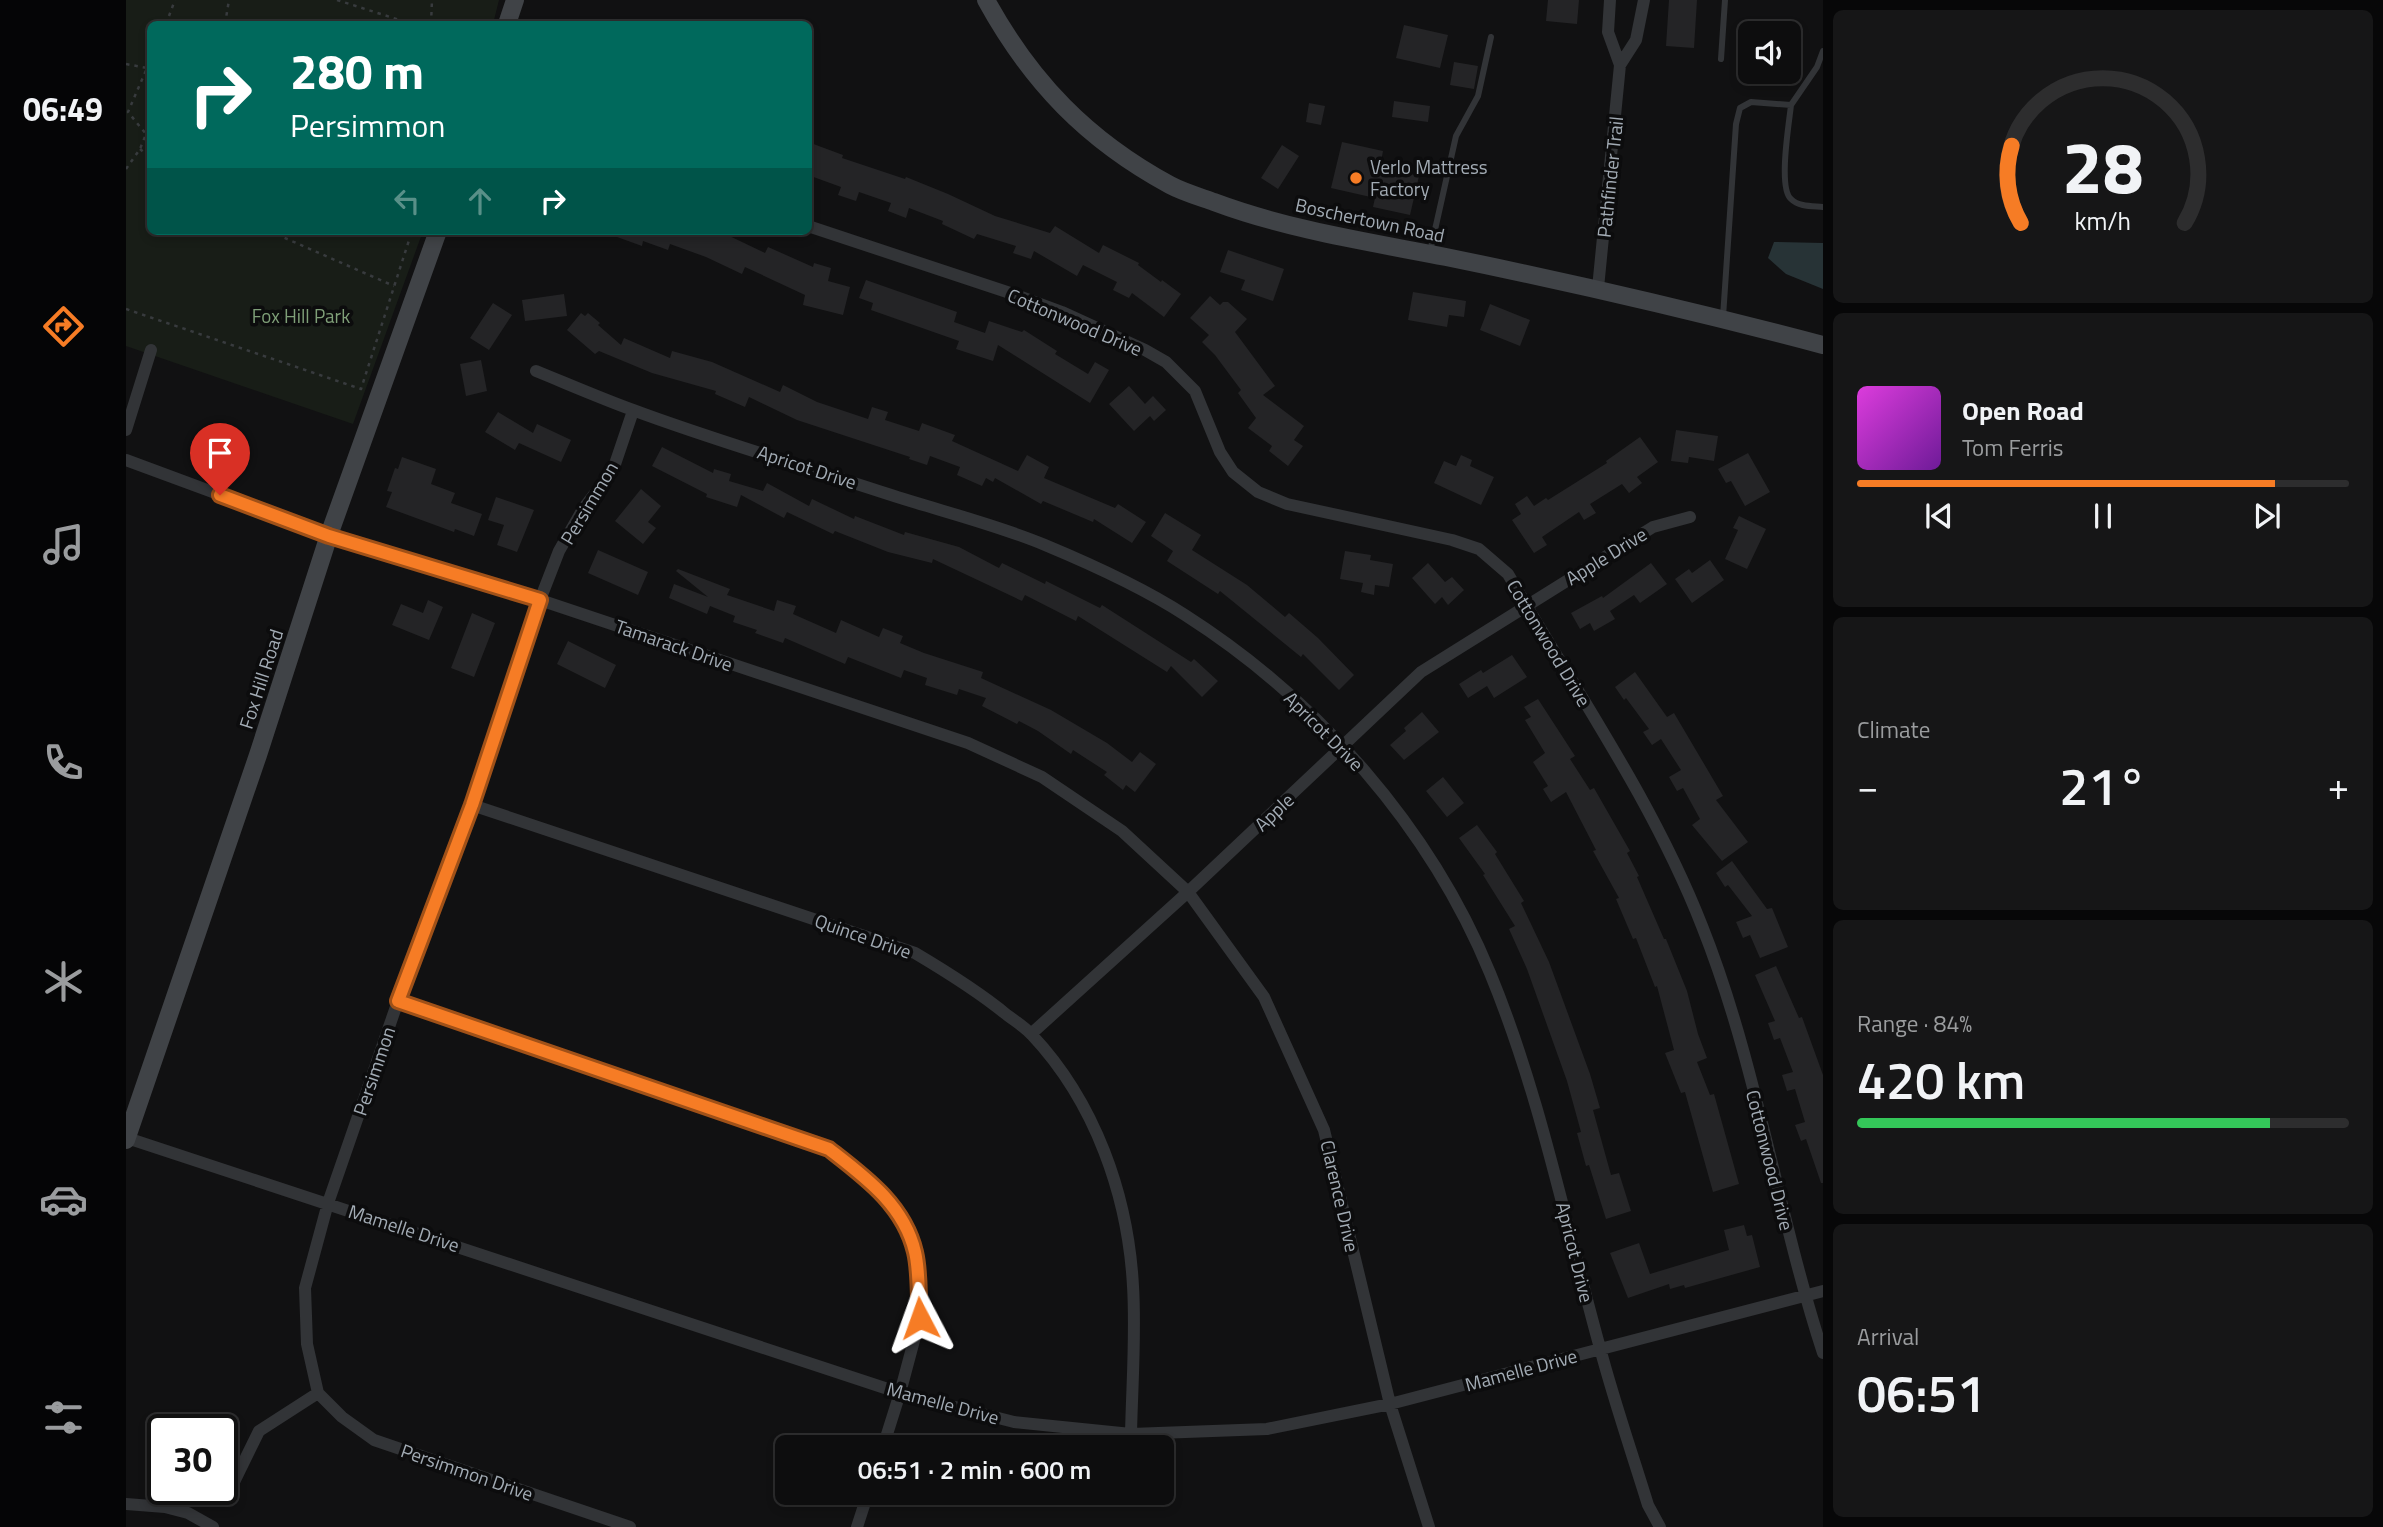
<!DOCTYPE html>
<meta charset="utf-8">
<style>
:root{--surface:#0d0d0e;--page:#161617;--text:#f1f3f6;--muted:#9a9c9e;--line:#2d2d2e;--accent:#f67c25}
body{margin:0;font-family:"Titillium Web",sans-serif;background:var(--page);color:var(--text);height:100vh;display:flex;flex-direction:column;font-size:26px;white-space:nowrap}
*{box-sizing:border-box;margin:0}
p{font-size:23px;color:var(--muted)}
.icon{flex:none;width:38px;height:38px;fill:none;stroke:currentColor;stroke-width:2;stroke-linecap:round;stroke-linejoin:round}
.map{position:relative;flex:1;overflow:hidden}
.details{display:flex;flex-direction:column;gap:10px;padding:10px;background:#070708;width:560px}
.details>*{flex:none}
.guide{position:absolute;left:21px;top:21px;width:665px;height:214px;border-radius:10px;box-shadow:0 4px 10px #0003,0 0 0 2px var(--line);background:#00695c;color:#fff;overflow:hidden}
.fabs{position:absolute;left:1612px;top:21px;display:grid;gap:14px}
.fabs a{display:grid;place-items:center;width:63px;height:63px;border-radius:10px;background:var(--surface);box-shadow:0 4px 10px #0003,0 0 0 2px var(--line);font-size:35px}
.speed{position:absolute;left:21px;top:1414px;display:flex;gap:14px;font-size:35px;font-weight:700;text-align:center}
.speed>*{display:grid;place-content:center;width:91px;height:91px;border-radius:50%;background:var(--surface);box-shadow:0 4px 10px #0003,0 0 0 2px var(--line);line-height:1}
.speed .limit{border:4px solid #111;border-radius:10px;background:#fff;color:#111}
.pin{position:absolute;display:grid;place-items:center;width:60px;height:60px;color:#fff;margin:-72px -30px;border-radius:50% 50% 50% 0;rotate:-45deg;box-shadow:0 0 7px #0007}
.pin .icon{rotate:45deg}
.me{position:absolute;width:77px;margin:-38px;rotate:356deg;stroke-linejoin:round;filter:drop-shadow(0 0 5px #0008)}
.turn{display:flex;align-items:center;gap:24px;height:147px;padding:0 28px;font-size:32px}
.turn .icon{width:91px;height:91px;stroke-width:2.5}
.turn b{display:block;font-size:49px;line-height:60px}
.lanes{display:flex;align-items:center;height:66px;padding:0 28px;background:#0003;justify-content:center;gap:35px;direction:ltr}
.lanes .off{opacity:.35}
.big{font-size:52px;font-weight:600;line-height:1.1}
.details .tile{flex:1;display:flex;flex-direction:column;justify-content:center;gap:10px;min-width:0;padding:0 24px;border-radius:10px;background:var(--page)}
.details .dial{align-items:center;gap:0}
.dial svg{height:182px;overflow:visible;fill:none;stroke:var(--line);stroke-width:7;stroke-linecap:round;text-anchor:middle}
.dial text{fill:var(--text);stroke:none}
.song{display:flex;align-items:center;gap:21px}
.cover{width:84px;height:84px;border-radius:10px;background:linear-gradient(135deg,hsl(300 70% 55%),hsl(280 70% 35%))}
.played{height:7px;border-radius:4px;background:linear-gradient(90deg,var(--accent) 85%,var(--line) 85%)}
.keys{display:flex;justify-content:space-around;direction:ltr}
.heat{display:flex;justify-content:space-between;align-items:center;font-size:38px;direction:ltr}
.charge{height:10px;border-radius:5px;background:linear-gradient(90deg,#34c759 84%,var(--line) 0)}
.trip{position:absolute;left:649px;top:1435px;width:399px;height:70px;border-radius:10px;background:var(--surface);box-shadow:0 4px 10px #0003,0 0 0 2px var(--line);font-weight:600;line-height:70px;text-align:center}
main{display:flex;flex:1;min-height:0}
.tabs{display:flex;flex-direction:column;width:126px;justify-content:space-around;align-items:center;background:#050506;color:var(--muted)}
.tabs .icon{width:49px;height:49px}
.tabs .active{color:var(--accent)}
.tabs b{font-size:32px;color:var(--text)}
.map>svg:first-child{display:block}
.green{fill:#181d17}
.water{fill:#273336}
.building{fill:#242426}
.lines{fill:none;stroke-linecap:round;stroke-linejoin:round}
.path{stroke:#383b3e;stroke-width:2.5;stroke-dasharray:3.5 5;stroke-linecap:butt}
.lane{stroke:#323437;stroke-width:6}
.street{stroke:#323437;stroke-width:12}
.secondary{stroke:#404347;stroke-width:18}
.route-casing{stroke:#a05118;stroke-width:18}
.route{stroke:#f67c25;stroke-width:12}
.poi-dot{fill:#f67c25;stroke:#0c0c0d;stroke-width:2.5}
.labels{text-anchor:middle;stroke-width:7;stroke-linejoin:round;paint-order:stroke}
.poi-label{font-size:19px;fill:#a2abb4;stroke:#0c0c0d;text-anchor:start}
.street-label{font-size:19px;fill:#a2abb4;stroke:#0c0c0d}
.park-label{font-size:19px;fill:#7f9f78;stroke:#0c0c0d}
</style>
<main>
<nav class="tabs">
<b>06:49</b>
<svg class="icon active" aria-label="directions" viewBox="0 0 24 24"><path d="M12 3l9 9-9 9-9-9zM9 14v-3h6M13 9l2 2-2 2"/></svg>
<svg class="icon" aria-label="music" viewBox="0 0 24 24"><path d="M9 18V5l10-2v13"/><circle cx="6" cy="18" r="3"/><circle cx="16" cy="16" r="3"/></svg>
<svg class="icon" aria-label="phone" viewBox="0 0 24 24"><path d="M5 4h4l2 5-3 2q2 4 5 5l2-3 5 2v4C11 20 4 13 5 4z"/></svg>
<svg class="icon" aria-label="climate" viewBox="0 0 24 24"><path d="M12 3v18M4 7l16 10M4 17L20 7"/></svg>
<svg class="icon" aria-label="car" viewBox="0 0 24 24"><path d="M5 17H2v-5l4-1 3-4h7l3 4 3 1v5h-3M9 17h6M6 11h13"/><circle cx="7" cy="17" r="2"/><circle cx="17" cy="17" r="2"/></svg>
<svg class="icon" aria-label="filters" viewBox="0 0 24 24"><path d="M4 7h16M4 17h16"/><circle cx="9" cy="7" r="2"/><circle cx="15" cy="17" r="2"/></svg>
</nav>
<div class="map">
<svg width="1697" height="1527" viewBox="0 0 1697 1527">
<rect width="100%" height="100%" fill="#111112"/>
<path class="green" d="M 0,0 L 373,0 L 367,24 L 24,24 L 24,231 L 297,231 L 227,424 L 0,346 Z"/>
<path class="water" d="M 1648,242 L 1697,243 L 1697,289 L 1660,274 L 1642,258 Z"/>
<path class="building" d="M 1422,0 L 1453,0 L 1451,24 L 1420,21 Z
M 1543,0 L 1571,0 L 1568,48 L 1540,46 Z
M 1278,25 L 1322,35 L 1314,68 L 1270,58 Z
M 1328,62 L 1352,66 L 1348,89 L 1324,85 Z
M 1268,101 L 1304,106 L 1302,122 L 1266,117 Z
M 1183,103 L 1199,106 L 1195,125 L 1180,122 Z
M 682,142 L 717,155 L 716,158 L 779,179 L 780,177 L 822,194 L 869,216 L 924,233 L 929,226 L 973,253 L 977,245 L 1013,263 L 1012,265 L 1035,282 L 1036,280 L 1055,294 L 1038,317 L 1006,293 L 1003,298 L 987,290 L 991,282 L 957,265 L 951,276 L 908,251 L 905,259 L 887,253 L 890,246 L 851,234 L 848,239 L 816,224 L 817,221 L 783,208 L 780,218 L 762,211 L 765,203 L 733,192 L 730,201 L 712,195 L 715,187 L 682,175 Z
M 1216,142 L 1257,151 L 1254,167 L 1293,176 L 1284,215 L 1247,207 L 1249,198 L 1205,188 Z
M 1156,145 L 1173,156 L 1152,189 L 1135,178 Z
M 480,231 L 593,231 L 639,253 L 642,247 L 687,267 L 688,263 L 705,268 L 702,281 L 724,287 L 717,315 L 677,305 L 679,295 L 619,267 L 616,274 L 580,257 L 544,244 L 542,250 L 517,241 L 516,246 L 480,233 Z
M 1102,250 L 1158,269 L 1147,301 L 1115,290 L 1119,280 L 1094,272 Z
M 740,280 L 831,312 L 828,322 L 859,333 L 863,321 L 896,332 L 898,330 L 931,351 L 929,354 L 962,374 L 969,362 L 983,370 L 964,403 L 872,345 L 867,361 L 830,349 L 833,341 L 745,310 L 747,303 L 733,298 Z
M 1287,292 L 1340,301 L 1338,317 L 1323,315 L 1321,327 L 1282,320 Z
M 438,294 L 441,316 L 399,321 L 396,300 Z
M 1084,296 L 1094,305 L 1097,302 L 1102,302 L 1121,319 L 1109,332 L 1149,386 L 1137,395 L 1178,426 L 1168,440 L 1177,446 L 1162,466 L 1143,451 L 1146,446 L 1122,428 L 1130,418 L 1112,393 L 1115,390 L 1089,355 L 1076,342 L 1083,335 L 1064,318 Z
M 367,303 L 386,315 L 363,350 L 344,338 Z
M 1364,304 L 1404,320 L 1394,346 L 1354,330 Z
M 455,313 L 459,316 L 462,313 L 474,323 L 472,325 L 495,345 L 498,338 L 544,358 L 546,351 L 586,362 L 654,392 L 657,385 L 691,402 L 742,419 L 746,407 L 762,412 L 759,420 L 793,431 L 796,423 L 829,435 L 826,441 L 892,471 L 901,455 L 923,467 L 918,478 L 989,508 L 992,504 L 1020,522 L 1006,543 L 968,519 L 967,522 L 917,501 L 915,504 L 869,478 L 867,482 L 860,478 L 856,486 L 831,475 L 834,467 L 804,456 L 801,465 L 783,459 L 784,457 L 671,420 L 623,397 L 619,407 L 589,394 L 590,391 L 526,373 L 473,351 L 469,354 L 441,330 Z
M 355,360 L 361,391 L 340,396 L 334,364 Z
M 1003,386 L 1019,404 L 1027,396 L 1040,410 L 1028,421 L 1024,416 L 1008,431 L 983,404 Z
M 372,412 L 407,433 L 411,424 L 445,440 L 435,462 L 393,443 L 389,450 L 359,432 Z
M 1550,430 L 1592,436 L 1588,461 L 1563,457 L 1562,463 L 1545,461 Z
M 1514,437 L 1532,462 L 1511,477 L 1516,483 L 1503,493 L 1496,484 L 1464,504 L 1470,513 L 1458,520 L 1453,512 L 1416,537 L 1421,545 L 1408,553 L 1386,520 L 1395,514 L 1389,504 L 1401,496 L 1408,506 L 1420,498 L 1422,500 L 1481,463 L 1480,461 Z
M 536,447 L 587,473 L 588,469 L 605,474 L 603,481 L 637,491 L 641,483 L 683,506 L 686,499 L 728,519 L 729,516 L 778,535 L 779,532 L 833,547 L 873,568 L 876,563 L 919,584 L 920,581 L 974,608 L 976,605 L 1065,662 L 1068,659 L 1092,681 L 1076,697 L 1045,666 L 1041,672 L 952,616 L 950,621 L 899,595 L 896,601 L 807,559 L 806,563 L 762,552 L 709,531 L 707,534 L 661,512 L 658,518 L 615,495 L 611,507 L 580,497 L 581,494 L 526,466 Z
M 1622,453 L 1644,492 L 1619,506 L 1605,481 L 1600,483 L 1592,469 Z
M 1335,455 L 1346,460 L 1344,466 L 1368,477 L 1355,505 L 1308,483 L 1318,461 L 1330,466 Z
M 276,457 L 310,469 L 305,484 L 329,493 L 325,503 L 356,514 L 348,536 L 329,529 L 328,532 L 260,507 L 266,492 L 261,491 L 269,468 L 272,469 Z
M 515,489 L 535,506 L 522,522 L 530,528 L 517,544 L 489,521 Z
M 370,497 L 408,510 L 391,552 L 371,545 L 378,525 L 362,520 Z
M 1039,513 L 1075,535 L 1066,550 L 1121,585 L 1159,617 L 1163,613 L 1192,638 L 1228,675 L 1213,690 L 1177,654 L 1175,657 L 1094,591 L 1092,594 L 1041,561 L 1047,551 L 1025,536 Z
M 1613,516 L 1640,529 L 1621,569 L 1599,559 L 1612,530 L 1607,528 Z
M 472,550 L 522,572 L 512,595 L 462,573 Z
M 1219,551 L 1245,555 L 1244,560 L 1267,564 L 1263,587 L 1249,585 L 1248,595 L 1235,592 L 1237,583 L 1214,579 Z
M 1584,560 L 1598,580 L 1566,603 L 1549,579 L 1563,569 L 1566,573 Z
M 1302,563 L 1319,582 L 1326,577 L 1338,590 L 1322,605 L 1316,597 L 1309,604 L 1286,578 Z
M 1525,563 L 1541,584 L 1514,603 L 1508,595 L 1484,611 L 1489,619 L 1468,631 L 1464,623 L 1454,629 L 1445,613 L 1476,596 L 1477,598 Z
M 552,569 L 604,589 L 601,595 L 648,611 L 651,600 L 670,606 L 667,614 L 710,633 L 715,620 L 753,637 L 757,628 L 777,636 L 774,643 L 798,653 L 857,672 L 855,678 L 925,710 L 981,743 L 1006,762 L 1014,752 L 1030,764 L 1009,792 L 1000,785 L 997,790 L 978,775 L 981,772 L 947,750 L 945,754 L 912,731 L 893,721 L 891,724 L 856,706 L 860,698 L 833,689 L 831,695 L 799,685 L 801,678 L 778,670 L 775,678 L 722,657 L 719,664 L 659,638 L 657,643 L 629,633 L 631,630 L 607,622 L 609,616 L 584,606 L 581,614 L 543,598 L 548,584 L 582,597 L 550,571 Z
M 302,600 L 317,607 L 303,640 L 266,625 L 275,604 L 297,613 Z
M 346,613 L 369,623 L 348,677 L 325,668 Z
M 442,641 L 490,665 L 479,688 L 431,664 Z
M 1386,655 L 1401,677 L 1368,698 L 1361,686 L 1342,698 L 1333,684 L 1355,670 L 1357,673 Z
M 1509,672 L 1541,717 L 1548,713 L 1597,796 L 1590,800 L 1622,842 L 1596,861 L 1566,825 L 1574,819 L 1557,788 L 1551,791 L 1543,777 L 1555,770 L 1535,739 L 1526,745 L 1517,732 L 1523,729 L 1500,698 L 1498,700 L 1489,687 Z
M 1412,699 L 1449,756 L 1444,759 L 1464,790 L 1468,788 L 1504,851 L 1501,853 L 1513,876 L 1511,877 L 1538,939 L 1540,939 L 1561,991 L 1572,1034 L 1581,1058 L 1571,1062 L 1584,1095 L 1588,1094 L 1613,1184 L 1587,1192 L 1559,1092 L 1555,1093 L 1539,1053 L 1548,1050 L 1531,986 L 1529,987 L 1510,938 L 1507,939 L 1490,899 L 1493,898 L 1467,851 L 1470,850 L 1440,792 L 1425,802 L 1417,789 L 1422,786 L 1407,762 L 1419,753 L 1399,720 L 1405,717 L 1398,707 Z
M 1296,712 L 1313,732 L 1278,760 L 1264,745 L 1280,731 L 1278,728 Z
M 1317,777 L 1338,803 L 1321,817 L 1300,791 Z
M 1351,825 L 1371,852 L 1369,854 L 1398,901 L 1395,903 L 1423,962 L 1464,1074 L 1474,1108 L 1467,1110 L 1485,1175 L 1493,1173 L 1505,1211 L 1480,1219 L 1463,1165 L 1460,1166 L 1451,1133 L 1455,1132 L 1441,1081 L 1401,969 L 1383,929 L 1389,926 L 1357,875 L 1359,874 L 1333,838 Z
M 1606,861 L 1641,909 L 1646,908 L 1662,947 L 1634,958 L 1624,935 L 1617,938 L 1610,922 L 1626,916 L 1602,885 L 1599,887 L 1590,873 Z
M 1650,966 L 1673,1018 L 1676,1017 L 1697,1075 L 1697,1183 L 1695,1183 L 1680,1139 L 1675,1141 L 1669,1125 L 1679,1122 L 1669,1089 L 1661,1091 L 1656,1075 L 1667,1072 L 1654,1038 L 1648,1040 L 1642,1023 L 1649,1021 L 1629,975 Z
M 1618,1225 L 1621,1236 L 1626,1235 L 1634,1267 L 1559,1288 L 1558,1285 L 1544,1289 L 1543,1284 L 1502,1298 L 1484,1253 L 1513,1243 L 1524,1274 L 1603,1250 L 1598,1230 Z"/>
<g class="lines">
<path class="path" d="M 211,0 L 286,24
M 40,24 L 49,0
M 99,24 L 103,0
M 305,24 L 306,0
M 0,64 L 21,68 L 24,61
M 14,149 L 22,156
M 0,169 L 14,149 L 20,134 L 2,112 L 21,68
M 143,231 L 268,286
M 0,309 L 235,389 L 286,231"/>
<path class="lane" d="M 1595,59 L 1599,0
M 1665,105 L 1691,67 L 1697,51
M 1304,252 L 1330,136 L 1352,96 L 1365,37
M 1597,317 L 1610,124 L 1614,108 L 1625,102 L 1665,105 C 1663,124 1652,188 1665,199 C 1673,207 1686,206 1697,207"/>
<path class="street" d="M 1494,65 L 1510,40 L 1518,0
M 682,226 L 893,296 L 936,312 L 1019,350 L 1040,362 L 1069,391 L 1094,452 L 1107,472 L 1132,492 L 1161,504 L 1326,540 L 1353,549 L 1382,574 C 1449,690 1527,801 1576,926 C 1631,1064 1651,1212 1697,1353
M 1472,288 L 1494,65 L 1482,32 L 1484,0
M 410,371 C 442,384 474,398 507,410 C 590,441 677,466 762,494 C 814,511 869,524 919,545 C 967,565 1016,587 1059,615 C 1192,700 1304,827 1364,973 C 1414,1094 1439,1222 1474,1348 C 1488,1401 1506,1453 1522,1505 L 1534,1527
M 0,430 L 25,350
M 0,460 L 203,535 L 414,600 L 842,743 L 916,777 L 996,831 L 1062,892 L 1138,997 L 1198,1130 L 1264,1404 L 1303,1527
M 346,805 L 789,953 C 821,972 852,991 881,1015 C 889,1021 899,1027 906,1035 C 969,1102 1002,1195 1007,1286 C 1010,1335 1006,1385 1005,1434
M 272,1001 L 703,1149 L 745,1181 L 762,1200 L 776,1220 L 789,1253 L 794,1318 L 774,1393 L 757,1447
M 905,1034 L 1062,892 L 1295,672 L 1527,527 L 1564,517
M 1,1138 L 774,1393 L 888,1422 L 1005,1434 L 1141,1429 L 1264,1404 L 1697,1291
M 192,1393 L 181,1344 L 179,1288 L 202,1203 L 272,1001 L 346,805 L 414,600 L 433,551 L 457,509 L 487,470 L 507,411
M 192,1393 L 216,1417 L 248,1440 L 504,1527
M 106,1486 L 133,1431 L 192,1393
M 0,1504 L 39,1507 L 62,1513 L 87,1527
M 731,1527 L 742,1493"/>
<path class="secondary" d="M 860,0 C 905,82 961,140 1044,185 C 1057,192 1074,197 1088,202 C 1163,230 1243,242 1320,257 C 1447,283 1572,312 1697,345
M 381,24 L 389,0
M 0,1140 L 132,755 L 203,535 L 312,231"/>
</g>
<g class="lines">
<g class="route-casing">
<path id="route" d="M 94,495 L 203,536 L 414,600 L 346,805 L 272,1001 L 703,1149 C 739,1177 778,1205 789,1252 C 794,1273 792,1297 794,1318"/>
</g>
<use href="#route" class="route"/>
</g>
<circle class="poi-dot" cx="1230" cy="178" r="7"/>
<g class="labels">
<g class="poi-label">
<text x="1244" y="174">Verlo Mattress<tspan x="1244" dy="22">Factory</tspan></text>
</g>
<g class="street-label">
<text transform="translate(1484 177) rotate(-84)" y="7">Pathfinder Trail</text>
<text transform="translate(1244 220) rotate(12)" y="7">Boschertown Road</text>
<text transform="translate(949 322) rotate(23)" y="7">Cottonwood Drive</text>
<text transform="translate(681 467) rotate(18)" y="7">Apricot Drive</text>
<text transform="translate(463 503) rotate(-59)" y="7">Persimmon</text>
<text transform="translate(1480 556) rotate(-32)" y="7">Apple Drive</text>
<text transform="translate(1423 643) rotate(59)" y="7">Cottonwood Drive</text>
<text transform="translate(548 645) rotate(19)" y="7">Tamarack Drive</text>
<text transform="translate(135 679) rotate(-72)" y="7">Fox Hill Road</text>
<text transform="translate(1198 731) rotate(45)" y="7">Apricot Drive</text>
<text transform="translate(1148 812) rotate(-43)" y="7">Apple</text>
<text transform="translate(737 936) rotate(19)" y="7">Quince Drive</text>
<text transform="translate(248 1071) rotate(-71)" y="7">Persimmon</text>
<text transform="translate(1644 1160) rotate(76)" y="7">Cottonwood Drive</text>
<text transform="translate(1214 1196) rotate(77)" y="7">Clarence Drive</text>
<text transform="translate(278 1228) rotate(18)" y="7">Mamelle Drive</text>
<text transform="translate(1449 1252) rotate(76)" y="7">Apricot Drive</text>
<text transform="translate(1395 1370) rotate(-15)" y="7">Mamelle Drive</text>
<text transform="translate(817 1403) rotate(15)" y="7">Mamelle Drive</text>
<text transform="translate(341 1472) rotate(19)" y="7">Persimmon Drive</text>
</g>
<g class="park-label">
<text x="175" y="323">Fox Hill Park</text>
</g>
</g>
</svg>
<div class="fabs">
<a><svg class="icon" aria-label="sound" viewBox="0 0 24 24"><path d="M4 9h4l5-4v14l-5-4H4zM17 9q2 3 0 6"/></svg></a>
</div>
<div class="speed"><div class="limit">30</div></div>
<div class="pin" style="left:94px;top:495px;background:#d93025"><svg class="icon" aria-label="arrive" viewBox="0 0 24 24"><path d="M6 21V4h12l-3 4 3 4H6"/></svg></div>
<svg class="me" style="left:794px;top:1318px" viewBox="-20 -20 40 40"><path d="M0-17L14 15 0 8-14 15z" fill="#f67c25" stroke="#fff" stroke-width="4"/></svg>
<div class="trip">06:51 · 2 min · 600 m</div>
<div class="guide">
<div class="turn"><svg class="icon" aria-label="right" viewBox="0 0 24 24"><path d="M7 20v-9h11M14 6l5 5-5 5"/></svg><div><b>280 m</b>Persimmon</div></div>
<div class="lanes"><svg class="icon off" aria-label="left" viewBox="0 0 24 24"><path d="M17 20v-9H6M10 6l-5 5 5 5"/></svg><svg class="icon off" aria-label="ahead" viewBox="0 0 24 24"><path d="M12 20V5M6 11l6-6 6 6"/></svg><svg class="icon" aria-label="right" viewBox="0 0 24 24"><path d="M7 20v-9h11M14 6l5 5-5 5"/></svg></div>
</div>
</div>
<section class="details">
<div class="tile dial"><svg viewBox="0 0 100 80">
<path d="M14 69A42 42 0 1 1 86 69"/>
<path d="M14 69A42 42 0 0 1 10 35" stroke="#f67c25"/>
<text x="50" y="56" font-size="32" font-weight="700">28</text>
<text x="50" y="72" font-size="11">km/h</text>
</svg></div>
<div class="tile">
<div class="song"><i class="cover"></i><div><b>Open Road</b><p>Tom Ferris</p></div></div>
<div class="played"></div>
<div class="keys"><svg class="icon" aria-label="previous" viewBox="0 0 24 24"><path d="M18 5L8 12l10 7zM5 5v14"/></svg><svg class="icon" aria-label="pause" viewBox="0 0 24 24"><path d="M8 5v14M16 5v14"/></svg><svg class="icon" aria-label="next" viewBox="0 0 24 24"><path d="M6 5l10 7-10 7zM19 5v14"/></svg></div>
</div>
<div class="tile"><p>Climate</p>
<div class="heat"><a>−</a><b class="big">21°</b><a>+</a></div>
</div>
<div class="tile"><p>Range · 84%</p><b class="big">420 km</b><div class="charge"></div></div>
<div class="tile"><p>Arrival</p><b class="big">06:51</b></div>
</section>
</main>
